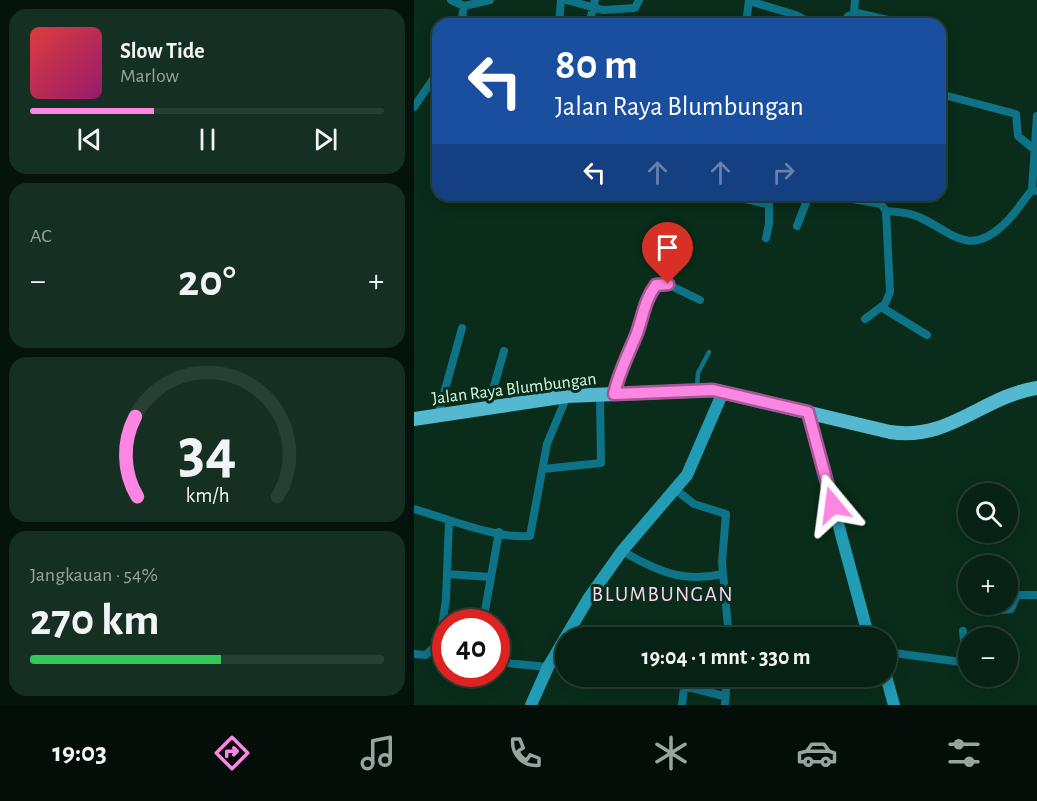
<!DOCTYPE html>
<html lang="id">
<meta charset="utf-8">
<style>
:root{--surface:#072214;--page:#152f22;--text:#f1f3f6;--muted:#98a4a0;--line:#283f34;--accent:#fd86e3}
body{margin:0;font-family:"Alegreya Sans",sans-serif;background:var(--page);color:var(--text);height:100vh;display:flex;flex-direction:column;font-size:22px;white-space:nowrap}
*{box-sizing:border-box;margin:0}
p{font-size:20px;color:var(--muted)}
.icon{flex:none;width:33px;height:33px;fill:none;stroke:currentColor;stroke-width:2;stroke-linecap:round;stroke-linejoin:round}
.map{position:relative;flex:1;overflow:hidden}
.details{display:flex;flex-direction:column;gap:9px;padding:9px;background:#04130b;width:414px}
.details>*{flex:none}
.banner{position:absolute;left:18px;top:18px;width:514px;height:183px;border-radius:18px;box-shadow:0 3px 15px #0003,0 0 0 2px var(--line);background:#1a4fa0;color:#fff;overflow:hidden}
.fabs{position:absolute;left:544px;top:483px;display:grid;gap:12px}
.fabs a{display:grid;place-items:center;width:60px;height:60px;border-radius:50%;background:var(--surface);box-shadow:0 3px 15px #0003,0 0 0 2px var(--line);font-size:30px}
.speed{position:absolute;left:18px;top:609px;display:flex;gap:12px;font-size:30px;font-weight:700;text-align:center}
.speed>*{display:grid;place-content:center;width:78px;height:78px;border-radius:50%;background:var(--surface);box-shadow:0 3px 15px #0003,0 0 0 2px var(--line);line-height:1}
.speed .limit{border:9px solid #d22;background:#fff;color:#111}
.pin{position:absolute;display:grid;place-items:center;width:51px;height:51px;color:#fff;margin:-62px -26px;border-radius:50% 50% 50% 0;rotate:-45deg;box-shadow:0 0 6px #0007}
.pin .icon{rotate:45deg}
.me{position:absolute;width:66px;margin:-33px;rotate:344deg;stroke-linejoin:round;filter:drop-shadow(0 0 4px #0008)}
.turn{display:flex;align-items:center;gap:21px;height:126px;padding:0 24px;font-size:27px}
.turn .icon{width:78px;height:78px;stroke-width:2.5}
.turn b{display:block;font-size:42px;line-height:51px}
.lanes{display:flex;align-items:center;height:57px;padding:0 24px;background:#0003;justify-content:center;gap:30px;direction:ltr}
.lanes .off{opacity:.35}
.big{font-size:45px;font-weight:700;line-height:1.1}
.details .widget{flex:1;display:flex;flex-direction:column;justify-content:center;gap:9px;min-width:0;padding:0 21px;border-radius:18px;background:var(--page)}
.details .dial{align-items:center;gap:0}
.dial svg{height:156px;overflow:visible;fill:none;stroke:var(--line);stroke-width:7;stroke-linecap:round;text-anchor:middle}
.dial text{fill:var(--text);stroke:none}
.song{display:flex;align-items:center;gap:18px}
.cover{width:72px;height:72px;border-radius:9px;background:linear-gradient(135deg,hsl(0 70% 55%),hsl(320 70% 35%))}
.played{height:6px;border-radius:3px;background:linear-gradient(90deg,var(--accent) 35%,var(--line) 35%)}
.keys{display:flex;justify-content:space-around;direction:ltr}
.heat{display:flex;justify-content:space-between;align-items:center;font-size:33px;direction:ltr}
.charge{height:9px;border-radius:4px;background:linear-gradient(90deg,#34c759 54%,var(--line) 0)}
.trip{position:absolute;left:141px;top:627px;width:342px;height:60px;border-radius:30px;background:var(--surface);box-shadow:0 3px 15px #0003,0 0 0 2px var(--line);font-weight:700;line-height:60px;text-align:center}
.dock{display:flex;height:96px;justify-content:space-around;align-items:center;background:#030e08;color:var(--muted)}
.dock .icon{width:42px;height:42px}
.dock .current{color:var(--accent)}
.dock b{font-size:27px;color:var(--text)}
main{display:flex;flex:1;min-height:0}
.map>svg:first-child{display:block}
.lines{fill:none;stroke-linecap:round;stroke-linejoin:round}
.lane{stroke:#0e7387;stroke-width:4.5}
.street{stroke:#0e7387;stroke-width:8}
.secondary{stroke:#229bb5;stroke-width:12}
.primary{stroke:#53b8d0;stroke-width:14}
.route-casing{stroke:#a45794;stroke-width:15}
.route{stroke:#fd86e3;stroke-width:10}
.labels{text-anchor:middle;stroke-width:6;stroke-linejoin:round;paint-order:stroke}
.street-label{font-size:18px;fill:#d5f6e0;stroke:#092d1a}
.quarter-label{font-size:21px;letter-spacing:1.5px;fill:#fdd4f2;stroke:#092d1a}
</style>
<main>
<section class="details">
<div class="widget">
<div class="song"><i class="cover"></i><div><b>Slow Tide</b><p>Marlow</p></div></div>
<div class="played"></div>
<div class="keys"><svg class="icon" aria-label="previous" viewBox="0 0 24 24"><path d="M18 5L8 12l10 7zM5 5v14"/></svg><svg class="icon" aria-label="pause" viewBox="0 0 24 24"><path d="M8 5v14M16 5v14"/></svg><svg class="icon" aria-label="next" viewBox="0 0 24 24"><path d="M6 5l10 7-10 7zM19 5v14"/></svg></div>
</div>
<div class="widget"><p>AC</p>
<div class="heat"><a>−</a><b class="big">20°</b><a>+</a></div>
</div>
<div class="widget dial"><svg viewBox="0 0 100 80">
<path d="M14 69A42 42 0 1 1 86 69"/>
<path d="M14 69A42 42 0 0 1 13 28" stroke="#fd86e3"/>
<text x="50" y="56" font-size="32" font-weight="700">34</text>
<text x="50" y="72" font-size="11">km/h</text>
</svg></div>
<div class="widget"><p>Jangkauan · 54%</p><b class="big">270 km</b><div class="charge"></div></div>
</section>
<div class="map">
<svg width="623" height="705" viewBox="0 0 623 705">
<rect width="100%" height="100%" fill="#092d1a"/>
<g class="lines">
<path class="lane" d="M 283,388 L 284,373 L 295,352"/>
<path class="street" d="M 37,0 L 50,6
M 152,0 L 189,10 L 221,8 L 225,0
M 335,1 L 382,15 L 398,24
M 440,13 L 441,0
M 47,24 L 50,6 L 76,0
M 145,24 L 147,0
M 175,24 L 181,0
M 332,24 L 335,0
M 431,24 L 434,16 L 443,13 L 474,20
M 526,94 L 602,114 L 604,136 L 622,151
M 0,107 L 24,72
M 618,190 L 623,116
M 314,195 L 353,204
M 416,195 L 467,204
M 472,211 C 483,212 495,212 505,217 C 538,232 554,257 588,226 C 600,216 608,202 618,190 L 623,191
M 383,226 L 395,195
M 352,238 L 355,224 L 355,195
M 467,307 L 513,335
M 451,319 L 471,304 L 476,292 L 472,211 L 467,204 L 466,195
M 200,394 C 205,372 215,353 223,332 C 229,316 231,299 242,285 L 253,284 L 286,300
M 74,407 L 90,351
M 24,415 L 48,328
M 129,469 L 187,463 L 186,394
M 262,490 L 280,504 L 312,514 L 308,562 L 315,638
M 0,509 C 32,518 82,539 116,536 L 133,444 L 153,396
M 208,551 C 243,571 268,583 309,574
M 33,574 L 77,577
M 588,610 L 597,609 L 603,595 L 623,595
M 69,622 L 85,532
M 25,648 L 32,599 L 35,521
M 472,652 L 555,663
M 0,654 L 12,655 L 19,648 L 32,649
M 548,661 L 551,653 L 549,631
M 82,662 L 134,667
M 230,676 L 310,696
M 268,705 L 270,688
M 311,705 L 313,676"/>
<path class="secondary" d="M 394,412 L 455,638
M 472,676 L 480,705
M 117,705 L 134,667 L 174,599 L 208,551 L 273,475 L 309,392"/>
<path class="primary" d="M 0,419 L 153,396 L 299,390 L 476,432 C 536,441 567,397 623,388"/>
</g>
<g class="lines">
<g class="route-casing">
<path id="route" d="M 254,284 L 242,285 C 231,299 229,316 223,333 C 215,353 205,372 200,394 L 299,390 L 394,412 L 419,505"/>
</g>
<use href="#route" class="route"/>
</g>
<g class="labels">
<g class="street-label">
<text transform="translate(100 388) rotate(-7)" y="6">Jalan Raya Blumbungan</text>
</g>
<g class="quarter-label">
<text x="249" y="601">BLUMBUNGAN</text>
</g>
</g>
</svg>
<div class="fabs">
<a><svg class="icon" aria-label="search" viewBox="0 0 24 24"><circle cx="10" cy="10" r="6"/><path d="M15 15l6 6"/></svg></a>
<a>+</a>
<a>−</a>
</div>
<div class="speed"><div class="limit">40</div></div>
<div class="pin" style="left:254px;top:284px;background:#d93025"><svg class="icon" aria-label="arrive" viewBox="0 0 24 24"><path d="M6 21V4h12l-3 4 3 4H6"/></svg></div>
<svg class="me" style="left:419px;top:505px" viewBox="-20 -20 40 40"><path d="M0-17L14 15 0 8-14 15z" fill="#fd86e3" stroke="#fff" stroke-width="4"/></svg>
<div class="trip">19:04 · 1 mnt · 330 m</div>
<div class="banner">
<div class="turn"><svg class="icon" aria-label="left" viewBox="0 0 24 24"><path d="M17 20v-9H6M10 6l-5 5 5 5"/></svg><div><b>80 m</b>Jalan Raya Blumbungan</div></div>
<div class="lanes"><svg class="icon" aria-label="left" viewBox="0 0 24 24"><path d="M17 20v-9H6M10 6l-5 5 5 5"/></svg><svg class="icon off" aria-label="ahead" viewBox="0 0 24 24"><path d="M12 20V5M6 11l6-6 6 6"/></svg><svg class="icon off" aria-label="ahead" viewBox="0 0 24 24"><path d="M12 20V5M6 11l6-6 6 6"/></svg><svg class="icon off" aria-label="right" viewBox="0 0 24 24"><path d="M7 20v-9h11M14 6l5 5-5 5"/></svg></div>
</div>
</div>
</main>
<nav class="dock">
<b>19:03</b>
<svg class="icon current" aria-label="directions" viewBox="0 0 24 24"><path d="M12 3l9 9-9 9-9-9zM9 14v-3h6M13 9l2 2-2 2"/></svg>
<svg class="icon" aria-label="music" viewBox="0 0 24 24"><path d="M9 18V5l10-2v13"/><circle cx="6" cy="18" r="3"/><circle cx="16" cy="16" r="3"/></svg>
<svg class="icon" aria-label="phone" viewBox="0 0 24 24"><path d="M5 4h4l2 5-3 2q2 4 5 5l2-3 5 2v4C11 20 4 13 5 4z"/></svg>
<svg class="icon" aria-label="climate" viewBox="0 0 24 24"><path d="M12 3v18M4 7l16 10M4 17L20 7"/></svg>
<svg class="icon" aria-label="car" viewBox="0 0 24 24"><path d="M5 17H2v-5l4-1 3-4h7l3 4 3 1v5h-3M9 17h6M6 11h13"/><circle cx="7" cy="17" r="2"/><circle cx="17" cy="17" r="2"/></svg>
<svg class="icon" aria-label="filters" viewBox="0 0 24 24"><path d="M4 7h16M4 17h16"/><circle cx="9" cy="7" r="2"/><circle cx="15" cy="17" r="2"/></svg>
</nav>
